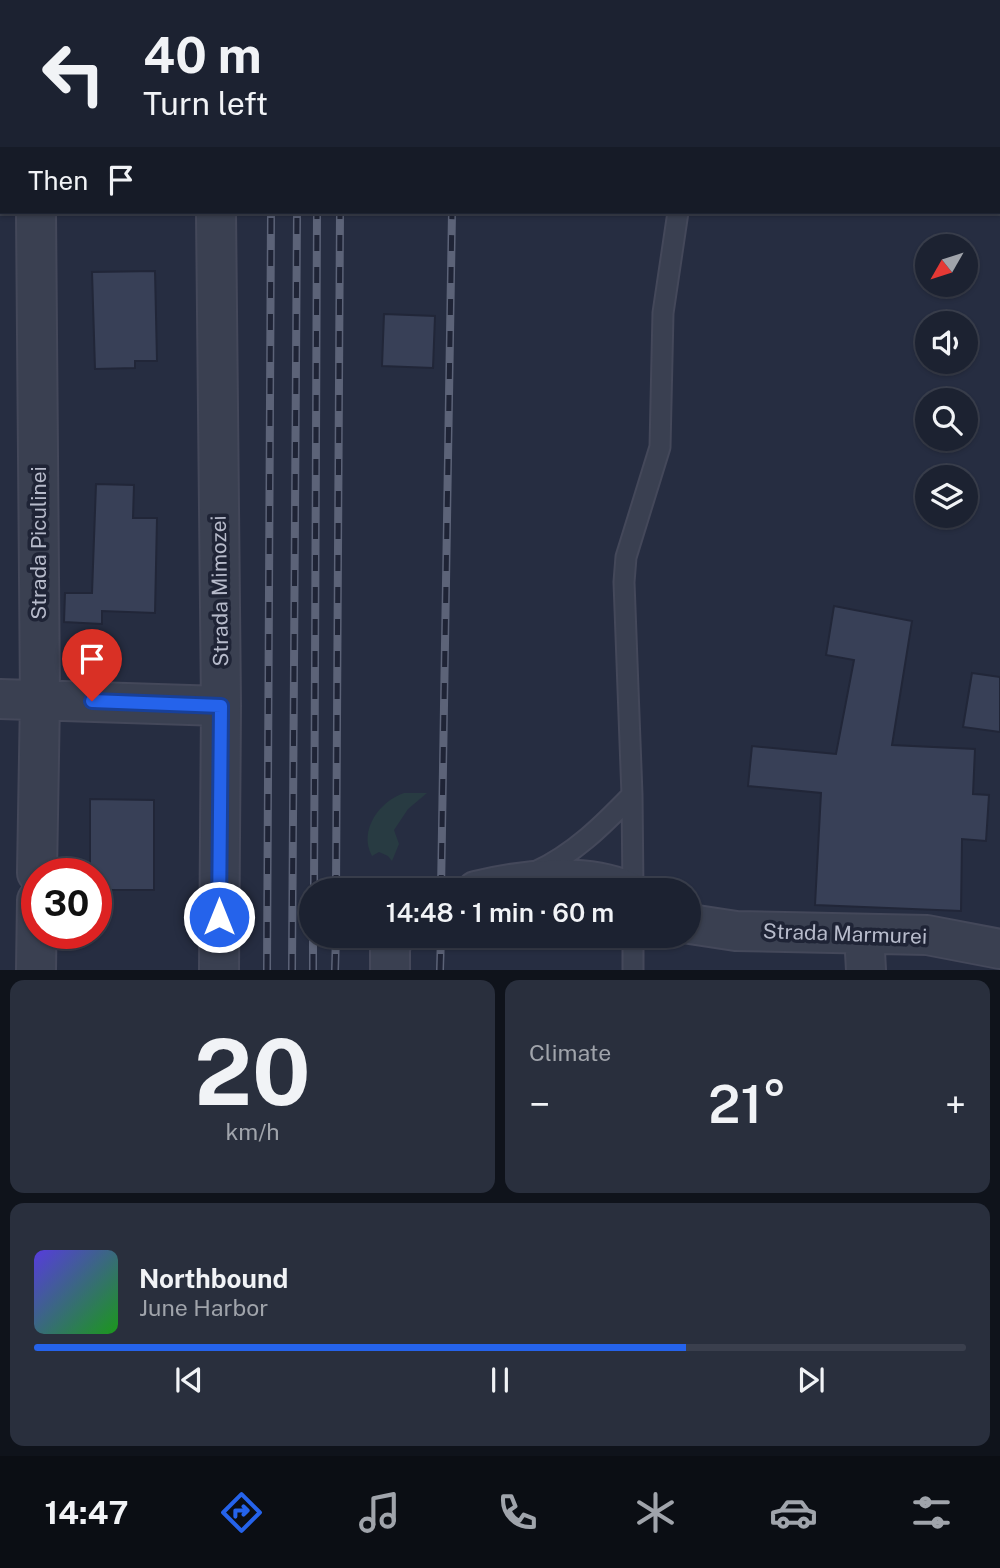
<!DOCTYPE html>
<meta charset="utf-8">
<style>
:root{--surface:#1c2231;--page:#292f3d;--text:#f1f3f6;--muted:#a0a4ab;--line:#3a3f4d;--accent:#2563eb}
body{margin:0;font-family:"Public Sans",sans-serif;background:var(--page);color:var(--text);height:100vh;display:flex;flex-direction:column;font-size:26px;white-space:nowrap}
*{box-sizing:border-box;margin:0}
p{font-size:23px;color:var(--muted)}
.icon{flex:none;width:38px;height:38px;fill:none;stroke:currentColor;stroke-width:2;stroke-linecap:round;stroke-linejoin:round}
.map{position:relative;height:970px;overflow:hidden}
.details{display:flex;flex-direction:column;gap:10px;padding:10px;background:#0f131b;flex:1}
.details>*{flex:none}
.banner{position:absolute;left:0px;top:0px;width:1001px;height:214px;box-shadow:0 2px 5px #0004,0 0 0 2px var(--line);background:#1c2231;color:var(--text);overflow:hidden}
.needle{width:46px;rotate:231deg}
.tools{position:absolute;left:915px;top:234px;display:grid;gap:14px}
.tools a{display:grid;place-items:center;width:63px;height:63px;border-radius:50%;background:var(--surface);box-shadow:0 2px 5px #0004,0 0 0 2px var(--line);font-size:35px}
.speed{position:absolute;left:21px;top:858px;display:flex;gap:14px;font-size:35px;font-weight:700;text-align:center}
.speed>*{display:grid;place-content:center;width:91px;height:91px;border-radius:50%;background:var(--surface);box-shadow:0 2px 5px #0004,0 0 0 2px var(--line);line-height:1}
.speed .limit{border:10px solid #d22;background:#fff;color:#111}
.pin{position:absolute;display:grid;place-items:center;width:60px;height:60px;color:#fff;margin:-72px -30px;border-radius:50% 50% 50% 0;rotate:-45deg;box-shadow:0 0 7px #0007}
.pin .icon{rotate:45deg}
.me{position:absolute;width:77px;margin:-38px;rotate:0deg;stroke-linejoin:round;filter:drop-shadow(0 0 5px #0008)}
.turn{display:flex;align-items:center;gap:24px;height:147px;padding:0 28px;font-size:32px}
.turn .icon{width:91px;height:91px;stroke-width:2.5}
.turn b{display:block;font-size:49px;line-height:60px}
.then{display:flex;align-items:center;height:66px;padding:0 28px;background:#0003;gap:14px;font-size:26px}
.big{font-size:52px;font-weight:600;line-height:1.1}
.details .widget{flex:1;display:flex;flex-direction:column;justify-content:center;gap:10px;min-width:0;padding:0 24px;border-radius:14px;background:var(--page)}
.details .dial{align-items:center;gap:0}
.dial b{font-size:91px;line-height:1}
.song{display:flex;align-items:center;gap:21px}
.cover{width:84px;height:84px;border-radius:10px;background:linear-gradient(135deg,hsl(250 70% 55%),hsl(120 70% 35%))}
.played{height:7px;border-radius:4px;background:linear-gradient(90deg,var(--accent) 70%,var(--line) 70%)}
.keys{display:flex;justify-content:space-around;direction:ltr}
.heat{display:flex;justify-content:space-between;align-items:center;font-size:38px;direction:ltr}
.details .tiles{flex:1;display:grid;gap:10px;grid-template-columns:1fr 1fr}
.widget:last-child{grid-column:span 2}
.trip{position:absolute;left:299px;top:878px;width:402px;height:70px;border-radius:35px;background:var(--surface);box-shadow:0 2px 5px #0004,0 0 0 2px var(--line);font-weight:600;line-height:70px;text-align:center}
.tabs{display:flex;height:112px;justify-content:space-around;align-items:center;background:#0b0e14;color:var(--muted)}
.tabs .icon{width:49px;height:49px}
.tabs .active{color:var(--accent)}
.tabs b{font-size:32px;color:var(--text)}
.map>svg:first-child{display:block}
.green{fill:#283b42}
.building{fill:#384057;stroke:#212638;stroke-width:2}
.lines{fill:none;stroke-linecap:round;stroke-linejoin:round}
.service-casing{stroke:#44485a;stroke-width:23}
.minor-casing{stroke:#44485a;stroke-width:42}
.service{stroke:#3a4051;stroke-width:19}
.minor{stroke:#3a4051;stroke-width:38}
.rail-casing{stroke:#5c6378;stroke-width:8}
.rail{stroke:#1f2436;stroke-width:5;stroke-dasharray:16;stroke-linecap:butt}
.route-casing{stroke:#184099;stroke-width:18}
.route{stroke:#2563eb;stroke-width:12}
.labels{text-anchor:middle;stroke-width:7;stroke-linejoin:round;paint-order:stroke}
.street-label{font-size:21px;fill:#b7bbcb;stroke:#1f2436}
</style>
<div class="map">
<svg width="1000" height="970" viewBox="0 0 1000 970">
<rect width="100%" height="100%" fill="#262d41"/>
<path class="green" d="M 404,793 L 427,793 L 408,809 L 394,830 L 399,844 L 392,861 L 388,856 L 379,852 L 372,856 C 358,830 380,801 404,793 Z"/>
<path class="building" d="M 155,271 L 157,361 L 135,361 L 135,368 L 95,369 L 92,272 Z
M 384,314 L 435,316 L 433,368 L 382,366 Z
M 96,484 L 134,485 L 133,518 L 157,518 L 155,613 L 102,611 L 102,624 L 64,622 L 65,593 L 92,593 Z
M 834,606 L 912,621 L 892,745 L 975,749 L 973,794 L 989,795 L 986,841 L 962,839 L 961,911 L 815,905 L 821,793 L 748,786 L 752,746 L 836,754 L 854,660 L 826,655 Z
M 972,673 L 1000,677 L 1000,732 L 963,727 Z
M 90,799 L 154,800 L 154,890 L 96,890 L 96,873 L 90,873 Z"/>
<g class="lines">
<g class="service-casing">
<path id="service" d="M 706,2 L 706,0
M 535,872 C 574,854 603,825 632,795
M 633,891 L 632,795 L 624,582 L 626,557 L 660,447 L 663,313 L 678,212
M 633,970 L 633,936"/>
</g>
<g class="minor-casing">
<path id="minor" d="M 217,2 L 217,0
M 0,116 L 2,116
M 36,212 L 40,699 L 37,873
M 216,212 L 221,706 L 219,970
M 0,699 L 221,706
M 476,891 C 521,880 584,872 627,891
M 690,924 L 736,931 L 927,935 L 1000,949
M 864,934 L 866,970
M 36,970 L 37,900
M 390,970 L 390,949 L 393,936"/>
</g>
<use href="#service" class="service"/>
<use href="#minor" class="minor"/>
<g class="rail-casing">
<path id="rail" d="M 445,0 L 445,2
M 272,2 L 272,0
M 299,2 L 299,0
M 319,2 L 319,0
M 342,2 L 342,0
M 314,891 L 317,212
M 336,891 L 340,212
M 441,891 L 452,212
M 267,970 L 271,212
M 292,970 L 297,212
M 313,970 L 313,936
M 335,970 L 336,936
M 440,970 L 441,936"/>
</g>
<use href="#rail" class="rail"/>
</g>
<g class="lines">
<g class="route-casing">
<path id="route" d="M 92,701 L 221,706 L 219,917"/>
</g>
<use href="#route" class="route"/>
</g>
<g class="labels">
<g class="street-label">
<text transform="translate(39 543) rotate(-90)" y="7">Strada Piculinei</text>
<text transform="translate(220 591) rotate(-91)" y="7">Strada Mimozei</text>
<text transform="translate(845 934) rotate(2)" y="7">Strada Marmurei</text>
</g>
</g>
</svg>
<div class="tools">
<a><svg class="needle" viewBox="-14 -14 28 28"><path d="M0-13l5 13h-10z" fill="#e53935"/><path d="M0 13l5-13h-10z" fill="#a0a4ab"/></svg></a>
<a><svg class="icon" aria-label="sound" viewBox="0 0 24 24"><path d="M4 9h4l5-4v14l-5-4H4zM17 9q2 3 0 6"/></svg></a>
<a><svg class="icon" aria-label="search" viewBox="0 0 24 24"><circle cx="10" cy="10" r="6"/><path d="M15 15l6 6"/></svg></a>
<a><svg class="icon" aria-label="layers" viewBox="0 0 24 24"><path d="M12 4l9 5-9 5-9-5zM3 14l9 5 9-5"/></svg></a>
</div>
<div class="speed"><div class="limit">30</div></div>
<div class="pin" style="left:92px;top:701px;background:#d93025"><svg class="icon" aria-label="arrive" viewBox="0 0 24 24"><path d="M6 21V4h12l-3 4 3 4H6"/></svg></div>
<svg class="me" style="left:219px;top:917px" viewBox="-20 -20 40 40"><circle r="17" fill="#2563eb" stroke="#fff" stroke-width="3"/><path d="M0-11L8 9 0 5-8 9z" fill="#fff"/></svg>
<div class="trip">14:48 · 1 min · 60 m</div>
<div class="banner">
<div class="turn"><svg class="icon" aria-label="left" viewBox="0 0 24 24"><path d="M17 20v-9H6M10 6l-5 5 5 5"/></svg><div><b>40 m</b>Turn left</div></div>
<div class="then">Then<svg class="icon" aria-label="arrive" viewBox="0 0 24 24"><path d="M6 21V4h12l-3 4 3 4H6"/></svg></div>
</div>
</div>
<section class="details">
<div class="tiles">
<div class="widget dial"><b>20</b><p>km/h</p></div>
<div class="widget"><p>Climate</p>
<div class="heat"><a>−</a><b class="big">21°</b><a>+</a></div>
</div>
<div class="widget">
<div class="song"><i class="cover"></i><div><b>Northbound</b><p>June Harbor</p></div></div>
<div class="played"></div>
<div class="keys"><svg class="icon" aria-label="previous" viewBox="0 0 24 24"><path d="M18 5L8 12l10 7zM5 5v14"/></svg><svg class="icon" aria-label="pause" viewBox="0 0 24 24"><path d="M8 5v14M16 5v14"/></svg><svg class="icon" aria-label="next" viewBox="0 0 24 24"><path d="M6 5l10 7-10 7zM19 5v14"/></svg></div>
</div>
</div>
</section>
<nav class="tabs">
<b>14:47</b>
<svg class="icon active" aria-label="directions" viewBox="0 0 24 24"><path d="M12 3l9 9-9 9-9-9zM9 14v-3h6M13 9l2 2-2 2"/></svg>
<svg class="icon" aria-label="music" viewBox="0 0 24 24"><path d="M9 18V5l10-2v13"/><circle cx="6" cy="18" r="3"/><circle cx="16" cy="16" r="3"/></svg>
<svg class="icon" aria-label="phone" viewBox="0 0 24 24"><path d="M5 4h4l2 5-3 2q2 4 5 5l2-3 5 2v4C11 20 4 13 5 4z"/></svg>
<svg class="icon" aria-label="climate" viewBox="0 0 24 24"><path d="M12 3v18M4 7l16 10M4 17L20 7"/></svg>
<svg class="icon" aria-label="car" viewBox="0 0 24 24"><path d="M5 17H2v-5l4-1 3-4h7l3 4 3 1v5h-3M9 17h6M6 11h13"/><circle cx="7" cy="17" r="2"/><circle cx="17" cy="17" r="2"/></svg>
<svg class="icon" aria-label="filters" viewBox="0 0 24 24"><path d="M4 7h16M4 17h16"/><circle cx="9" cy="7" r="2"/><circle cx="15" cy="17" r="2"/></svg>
</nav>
